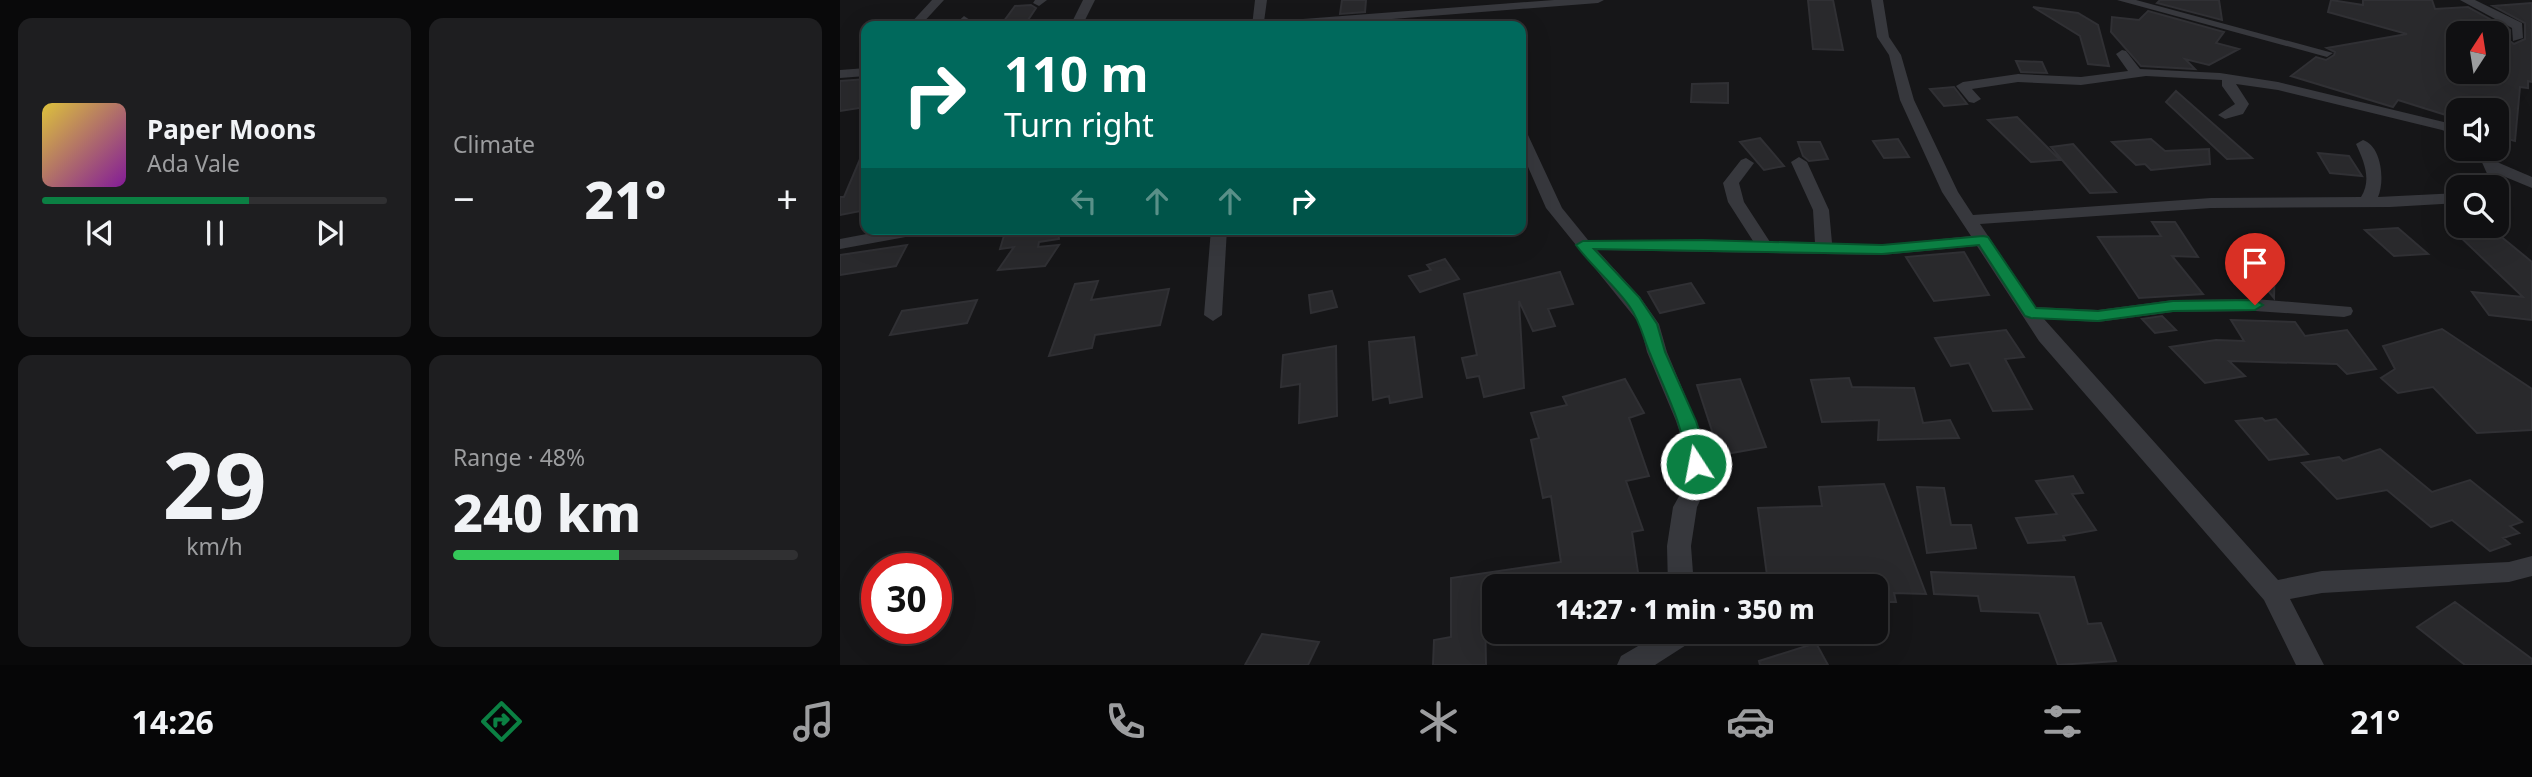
<!DOCTYPE html>
<meta charset="utf-8">
<style>
:root{--surface:#101012;--page:#1e1e20;--text:#f1f3f6;--muted:#9c9d9f;--line:#303032;--accent:#0b8043}
body{margin:0;font-family:"Noto Sans",sans-serif;background:var(--page);color:var(--text);height:100vh;display:flex;flex-direction:column;font-size:26px;white-space:nowrap}
*{box-sizing:border-box;margin:0}
p{font-size:23px;color:var(--muted)}
.icon{flex:none;width:38px;height:38px;fill:none;stroke:currentColor;stroke-width:2;stroke-linecap:round;stroke-linejoin:round}
.map{position:relative;flex:1;overflow:hidden}
.drawer{display:flex;flex-direction:column;gap:18px;padding:18px;background:#09090a;width:840px}
.drawer>*{flex:none}
.banner{position:absolute;left:21px;top:21px;width:665px;height:214px;border-radius:14px;box-shadow:0 7px 28px #0002,0 0 0 2px var(--line);background:#00695c;color:#fff;overflow:hidden}
.needle{width:46px;rotate:12deg}
.fabs{position:absolute;left:1606px;top:21px;display:grid;gap:14px}
.fabs a{display:grid;place-items:center;width:63px;height:63px;border-radius:14px;background:var(--surface);box-shadow:0 7px 28px #0002,0 0 0 2px var(--line);font-size:35px}
.speed{position:absolute;left:21px;top:553px;display:flex;gap:14px;font-size:35px;font-weight:700;text-align:center}
.speed>*{display:grid;place-content:center;width:91px;height:91px;border-radius:50%;background:var(--surface);box-shadow:0 7px 28px #0002,0 0 0 2px var(--line);line-height:1}
.speed .limit{border:10px solid #d22;background:#fff;color:#111}
.pin{position:absolute;display:grid;place-items:center;width:60px;height:60px;color:#fff;margin:-72px -30px;border-radius:50% 50% 50% 0;rotate:-45deg;box-shadow:0 0 7px #0007}
.pin .icon{rotate:45deg}
.me{position:absolute;width:77px;margin:-38px;rotate:349deg;stroke-linejoin:round;filter:drop-shadow(0 0 5px #0008)}
.turn{display:flex;align-items:center;gap:24px;height:147px;padding:0 28px;font-size:32px}
.turn .icon{width:91px;height:91px;stroke-width:2.5}
.turn b{display:block;font-size:49px;line-height:60px}
.lanes{display:flex;align-items:center;height:66px;padding:0 28px;background:#0003;justify-content:center;gap:35px;direction:ltr}
.lanes .off{opacity:.35}
.big{font-size:52px;font-weight:800;line-height:1.1}
.drawer .tile{flex:1;display:flex;flex-direction:column;justify-content:center;gap:10px;min-width:0;padding:0 24px;border-radius:14px;background:var(--page)}
.drawer .dial{align-items:center;gap:0}
.dial b{font-size:91px;line-height:1}
.song{display:flex;align-items:center;gap:21px}
.cover{width:84px;height:84px;border-radius:10px;background:linear-gradient(135deg,hsl(50 70% 55%),hsl(290 70% 35%))}
.played{height:7px;border-radius:4px;background:linear-gradient(90deg,var(--accent) 60%,var(--line) 60%)}
.keys{display:flex;justify-content:space-around;direction:ltr}
.heat{display:flex;justify-content:space-between;align-items:center;font-size:38px;direction:ltr}
.charge{height:10px;border-radius:5px;background:linear-gradient(90deg,#34c759 48%,var(--line) 0)}
.drawer .tiles{flex:1;display:grid;gap:18px;grid-template-columns:repeat(2,1fr)}
.trip{position:absolute;left:642px;top:574px;width:406px;height:70px;border-radius:14px;background:var(--surface);box-shadow:0 7px 28px #0002,0 0 0 2px var(--line);font-weight:800;line-height:70px;text-align:center}
.menu{display:flex;height:112px;justify-content:space-around;align-items:center;background:#060607;color:var(--muted)}
.menu .icon{width:49px;height:49px}
.menu .on{color:var(--accent)}
.menu b{font-size:32px;color:var(--text)}
main{display:flex;flex:1;min-height:0}
.map>svg:first-child{display:block}
.building{fill:#29292c;stroke:#303034;stroke-width:2;fill-rule:evenodd}
.lines{fill:none;stroke-linecap:round;stroke-linejoin:round}
.minor{fill:#37383d;fill-rule:evenodd}
.route{fill:#0b8043;stroke:#07532c;stroke-width:2}
</style>
<main>
<section class="drawer">
<div class="tiles">
<div class="tile">
<div class="song"><i class="cover"></i><div><b>Paper Moons</b><p>Ada Vale</p></div></div>
<div class="played"></div>
<div class="keys"><svg class="icon" aria-label="previous" viewBox="0 0 24 24"><path d="M18 5L8 12l10 7zM5 5v14"/></svg><svg class="icon" aria-label="pause" viewBox="0 0 24 24"><path d="M8 5v14M16 5v14"/></svg><svg class="icon" aria-label="next" viewBox="0 0 24 24"><path d="M6 5l10 7-10 7zM19 5v14"/></svg></div>
</div>
<div class="tile"><p>Climate</p>
<div class="heat"><a>−</a><b class="big">21°</b><a>+</a></div>
</div>
<div class="tile dial"><b>29</b><p>km/h</p></div>
<div class="tile"><p>Range · 48%</p><b class="big">240 km</b><div class="charge"></div></div>
</div>
</section>
<div class="map">
<svg width="1692" height="665" viewBox="0 0 1692 665">
<rect width="100%" height="100%" fill="#161618"/>
<path class="building" d="M 502,0 L 526,0 L 525,12 L 500,14 Z
M 968,0 L 993,0 L 1003,50 L 973,49 Z
M 1320,0 L 1379,0 L 1382,20 L 1317,3 Z
M 1491,0 L 1523,5 L 1523,0 L 1592,0 L 1595,9 L 1628,7 L 1670,30 L 1670,41 L 1674,44 L 1685,39 L 1685,23 L 1653,6 L 1692,3 L 1692,82 L 1688,81 L 1688,88 L 1680,87 L 1675,141 L 1657,136 L 1657,110 L 1622,107 L 1614,113 L 1609,112 L 1606,115 L 1558,100 L 1553,107 L 1451,76 L 1476,57 L 1486,60 L 1494,55 L 1495,52 L 1487,48 L 1567,34 L 1488,12 ZM 1619,33 L 1657,33 L 1657,77 L 1619,72 Z
M 191,5 L 196,8 L 186,23 L 161,25 L 175,6 Z
M 1193,7 L 1238,13 L 1258,25 L 1269,66 L 1248,64 L 1240,36 Z
M 1308,11 L 1384,32 L 1376,43 L 1399,49 L 1369,65 L 1345,59 L 1355,69 L 1301,66 L 1271,32 L 1272,17 L 1299,20 Z
M 1176,61 L 1202,62 L 1207,73 L 1181,72 Z
M 26,79 L 26,107 L 0,111 L 0,81 Z
M 888,83 L 888,103 L 851,102 L 852,84 Z
M 1114,87 L 1127,104 L 1104,106 L 1090,89 Z
M 1336,91 L 1412,158 L 1387,159 L 1326,102 Z
M 1177,117 L 1220,160 L 1191,162 L 1148,120 Z
M 920,138 L 944,166 L 924,170 L 900,142 Z
M 1058,139 L 1069,157 L 1044,158 L 1033,141 Z
M 1311,139 L 1325,151 L 1369,149 L 1370,164 L 1311,170 L 1305,164 L 1296,165 L 1272,142 Z
M 958,142 L 980,142 L 988,159 L 969,161 L 963,156 Z
M 1233,144 L 1276,192 L 1250,193 L 1211,147 Z
M 26,145 L 26,210 L 0,215 L 0,197 L 4,197 Z
M 1478,153 L 1509,156 L 1522,176 L 1490,173 Z
M 1312,222 L 1335,222 L 1358,257 L 1332,256 L 1363,294 L 1299,298 L 1258,237 L 1321,236 Z
M 1558,228 L 1588,254 L 1554,256 L 1525,230 Z
M 166,229 L 218,229 L 219,239 L 199,242 L 198,247 L 219,245 L 205,266 L 158,270 L 174,247 L 160,249 Z
M 1613,230 L 1653,230 L 1692,262 L 1692,320 L 1649,315 L 1632,292 L 1683,297 Z
M 67,245 L 56,266 L 0,275 L 0,255 Z
M 1124,252 L 1149,295 L 1094,301 L 1066,257 Z
M 605,259 L 619,279 L 580,292 L 569,276 L 591,270 L 587,265 Z
M 1391,260 L 1435,261 L 1434,298 L 1420,281 L 1405,281 Z
M 720,272 L 733,304 L 708,309 L 715,326 L 693,331 L 679,301 L 684,388 L 644,397 L 639,376 L 627,378 L 622,358 L 637,355 L 624,294 Z
M 258,281 L 251,300 L 329,289 L 320,325 L 255,335 L 252,348 L 209,356 L 235,284 Z
M 851,283 L 864,303 L 820,313 L 808,292 Z
M 492,291 L 497,307 L 471,313 L 469,295 Z
M 137,300 L 127,323 L 50,335 L 62,311 Z
M 1322,316 L 1336,330 L 1315,333 L 1302,319 Z
M 1391,320 L 1455,322 L 1465,336 L 1507,330 L 1536,369 L 1507,374 L 1497,364 L 1389,361 L 1405,376 L 1365,383 L 1330,347 L 1376,340 L 1404,341 Z
M 1602,329 L 1692,389 L 1692,430 L 1637,433 L 1593,387 L 1558,393 L 1541,378 L 1555,369 L 1543,346 Z
M 1166,330 L 1184,357 L 1165,359 L 1192,409 L 1153,411 L 1129,363 L 1111,366 L 1095,338 Z
M 574,337 L 582,397 L 550,403 L 549,396 L 533,400 L 529,342 Z
M 496,346 L 497,416 L 459,423 L 460,384 L 441,387 L 443,355 Z
M 1009,378 L 1012,387 L 1074,388 L 1083,423 L 1110,420 L 1119,438 L 1038,440 L 1039,420 L 982,422 L 971,380 Z
M 785,379 L 804,413 L 789,418 L 809,476 L 786,481 L 803,530 L 792,532 L 800,586 L 654,586 L 654,613 L 645,614 L 646,665 L 593,665 L 594,640 L 611,637 L 611,578 L 721,562 L 711,496 L 703,498 L 691,440 L 699,438 L 691,413 L 727,405 L 723,397 Z
M 900,379 L 926,447 L 880,455 L 857,385 Z
M 1422,418 L 1425,421 L 1436,419 L 1468,454 L 1429,460 L 1396,421 Z
M 1540,449 L 1592,492 L 1630,480 L 1682,522 L 1670,526 L 1679,533 L 1663,538 L 1670,544 L 1650,551 L 1612,520 L 1591,527 L 1547,490 L 1497,499 L 1462,463 L 1499,457 L 1503,461 Z
M 1233,476 L 1243,493 L 1232,494 L 1256,530 L 1223,536 L 1225,540 L 1188,543 L 1176,518 L 1217,514 L 1196,481 Z
M 1044,484 L 1086,594 L 1054,593 L 1056,602 L 1036,602 L 1036,586 L 1006,586 L 1005,581 L 928,583 L 918,508 L 982,506 L 979,487 Z
M 1077,487 L 1104,488 L 1111,525 L 1131,525 L 1136,548 L 1087,553 Z
M 1091,572 L 1234,577 L 1248,624 L 1261,623 L 1276,661 L 1218,665 L 1199,613 L 1141,611 L 1138,596 L 1094,594 Z
M 1615,602 L 1692,659 L 1692,665 L 1625,665 L 1577,627 Z
M 422,634 L 479,642 L 468,665 L 405,665 Z
M 976,643 L 988,665 L 920,665 L 919,661 Z"/>
<g class="lines">
<path class="minor" d="M 92,0 L 104,0 L 80,26 L 68,26 Z
M 195,0 L 207,0 L 199,6 L 193,3 Z
M 243,0 L 255,0 L 242,26 L 230,26 Z
M 415,0 L 427,0 L 424,22 L 714,0 L 764,0 L 758,3 L 463,26 L 412,26 Z
M 1031,0 L 1043,0 L 1049,37 L 1061,55 L 1074,100 L 1118,192 L 1133,215 L 1371,198 L 1521,197 C 1532,180 1524,161 1516,144 L 1523,140 C 1542,146 1545,182 1538,197 L 1619,193 L 1619,203 L 1550,207 L 1371,208 L 1140,224 L 1196,307 L 1258,310 L 1333,300 L 1415,299 L 1511,307 L 1513,311 L 1511,315 L 1504,317 L 1415,311 L 1333,312 L 1258,322 L 1204,319 L 1438,580 L 1482,571 L 1669,562 L 1692,556 L 1692,576 L 1669,582 L 1482,593 L 1450,599 L 1484,665 L 1456,665 L 1424,600 L 1199,341 L 1137,246 L 1042,255 L 757,250 L 800,297 L 819,324 L 827,352 L 866,445 L 869,482 L 857,507 L 851,546 L 854,586 L 828,586 L 827,546 L 833,507 L 847,482 L 844,445 L 836,421 L 807,352 L 800,324 L 706,208 L 681,151 L 681,131 L 688,135 L 722,208 L 748,240 L 913,241 L 888,202 L 883,183 L 901,160 L 906,158 L 914,163 L 899,183 L 904,202 L 930,242 L 975,243 L 973,210 L 951,162 L 959,157 L 967,162 L 989,210 L 992,243 L 1042,245 L 1131,236 L 1102,192 L 1060,100 L 1049,55 L 1037,37 Z
M 1277,0 L 1296,0 L 1493,53 L 1487,57 Z
M 1620,0 L 1635,0 L 1682,23 L 1683,38 L 1673,41 L 1672,28 Z
M 124,16 L 130,20 L 125,26 L 113,26 Z
M 1282,50 L 1286,51 L 1300,69 L 1380,73 L 1438,82 L 1612,124 L 1619,127 L 1619,137 L 1602,130 L 1438,90 L 1396,84 L 1409,104 L 1403,114 L 1385,119 L 1378,115 L 1395,104 L 1382,86 L 1382,80 L 1306,76 L 1241,85 L 1178,82 L 1132,89 L 1141,99 L 1134,103 L 1129,102 L 1116,86 L 1123,82 L 1178,74 L 1241,77 L 1288,71 L 1276,54 Z
M 26,68 L 26,76 L 0,78 L 0,70 Z
M 1636,149 L 1650,149 L 1657,162 L 1692,177 L 1692,188 L 1663,176 L 1671,192 L 1663,197 L 1657,195 L 1657,187 L 1653,187 Z
M 53,229 L 90,229 L 82,234 L 0,249 L 0,239 Z
M 371,229 L 387,229 L 382,315 L 373,321 L 364,315 Z
M 822,632 L 858,632 L 854,640 L 815,665 L 777,665 L 781,656 Z"/>
</g>
<path class="route" d="M 1143,236 L 1148,237 L 1196,308 L 1258,311 L 1333,301 L 1415,300 L 1423,305 L 1415,310 L 1333,311 L 1258,321 L 1191,318 L 1185,316 L 1139,245 L 1042,254 L 754,249 L 799,297 L 817,324 L 825,352 L 856,421 L 864,446 L 866,464 L 856,471 L 847,464 C 844,426 825,391 811,356 C 803,338 801,323 790,307 C 774,284 752,267 736,245 L 743,241 L 862,240 L 1042,245 Z"/>
</svg>
<div class="fabs">
<a><svg class="needle" viewBox="-14 -14 28 28"><path d="M0-13l5 13h-10z" fill="#e53935"/><path d="M0 13l5-13h-10z" fill="#9c9d9f"/></svg></a>
<a><svg class="icon" aria-label="sound" viewBox="0 0 24 24"><path d="M4 9h4l5-4v14l-5-4H4zM17 9q2 3 0 6"/></svg></a>
<a><svg class="icon" aria-label="search" viewBox="0 0 24 24"><circle cx="10" cy="10" r="6"/><path d="M15 15l6 6"/></svg></a>
</div>
<div class="speed"><div class="limit">30</div></div>
<div class="pin" style="left:1415px;top:305px;background:#d93025"><svg class="icon" aria-label="arrive" viewBox="0 0 24 24"><path d="M6 21V4h12l-3 4 3 4H6"/></svg></div>
<svg class="me" style="left:856px;top:464px" viewBox="-20 -20 40 40"><circle r="17" fill="#0b8043" stroke="#fff" stroke-width="3"/><path d="M0-11L8 9 0 5-8 9z" fill="#fff"/></svg>
<div class="trip">14:27 · 1 min · 350 m</div>
<div class="banner">
<div class="turn"><svg class="icon" aria-label="right" viewBox="0 0 24 24"><path d="M7 20v-9h11M14 6l5 5-5 5"/></svg><div><b>110 m</b>Turn right</div></div>
<div class="lanes"><svg class="icon off" aria-label="left" viewBox="0 0 24 24"><path d="M17 20v-9H6M10 6l-5 5 5 5"/></svg><svg class="icon off" aria-label="ahead" viewBox="0 0 24 24"><path d="M12 20V5M6 11l6-6 6 6"/></svg><svg class="icon off" aria-label="ahead" viewBox="0 0 24 24"><path d="M12 20V5M6 11l6-6 6 6"/></svg><svg class="icon" aria-label="right" viewBox="0 0 24 24"><path d="M7 20v-9h11M14 6l5 5-5 5"/></svg></div>
</div>
</div>
</main>
<nav class="menu">
<b>14:26</b>
<svg class="icon on" aria-label="directions" viewBox="0 0 24 24"><path d="M12 3l9 9-9 9-9-9zM9 14v-3h6M13 9l2 2-2 2"/></svg>
<svg class="icon" aria-label="music" viewBox="0 0 24 24"><path d="M9 18V5l10-2v13"/><circle cx="6" cy="18" r="3"/><circle cx="16" cy="16" r="3"/></svg>
<svg class="icon" aria-label="phone" viewBox="0 0 24 24"><path d="M5 4h4l2 5-3 2q2 4 5 5l2-3 5 2v4C11 20 4 13 5 4z"/></svg>
<svg class="icon" aria-label="climate" viewBox="0 0 24 24"><path d="M12 3v18M4 7l16 10M4 17L20 7"/></svg>
<svg class="icon" aria-label="car" viewBox="0 0 24 24"><path d="M5 17H2v-5l4-1 3-4h7l3 4 3 1v5h-3M9 17h6M6 11h13"/><circle cx="7" cy="17" r="2"/><circle cx="17" cy="17" r="2"/></svg>
<svg class="icon" aria-label="filters" viewBox="0 0 24 24"><path d="M4 7h16M4 17h16"/><circle cx="9" cy="7" r="2"/><circle cx="15" cy="17" r="2"/></svg>
<b>21°</b>
</nav>
